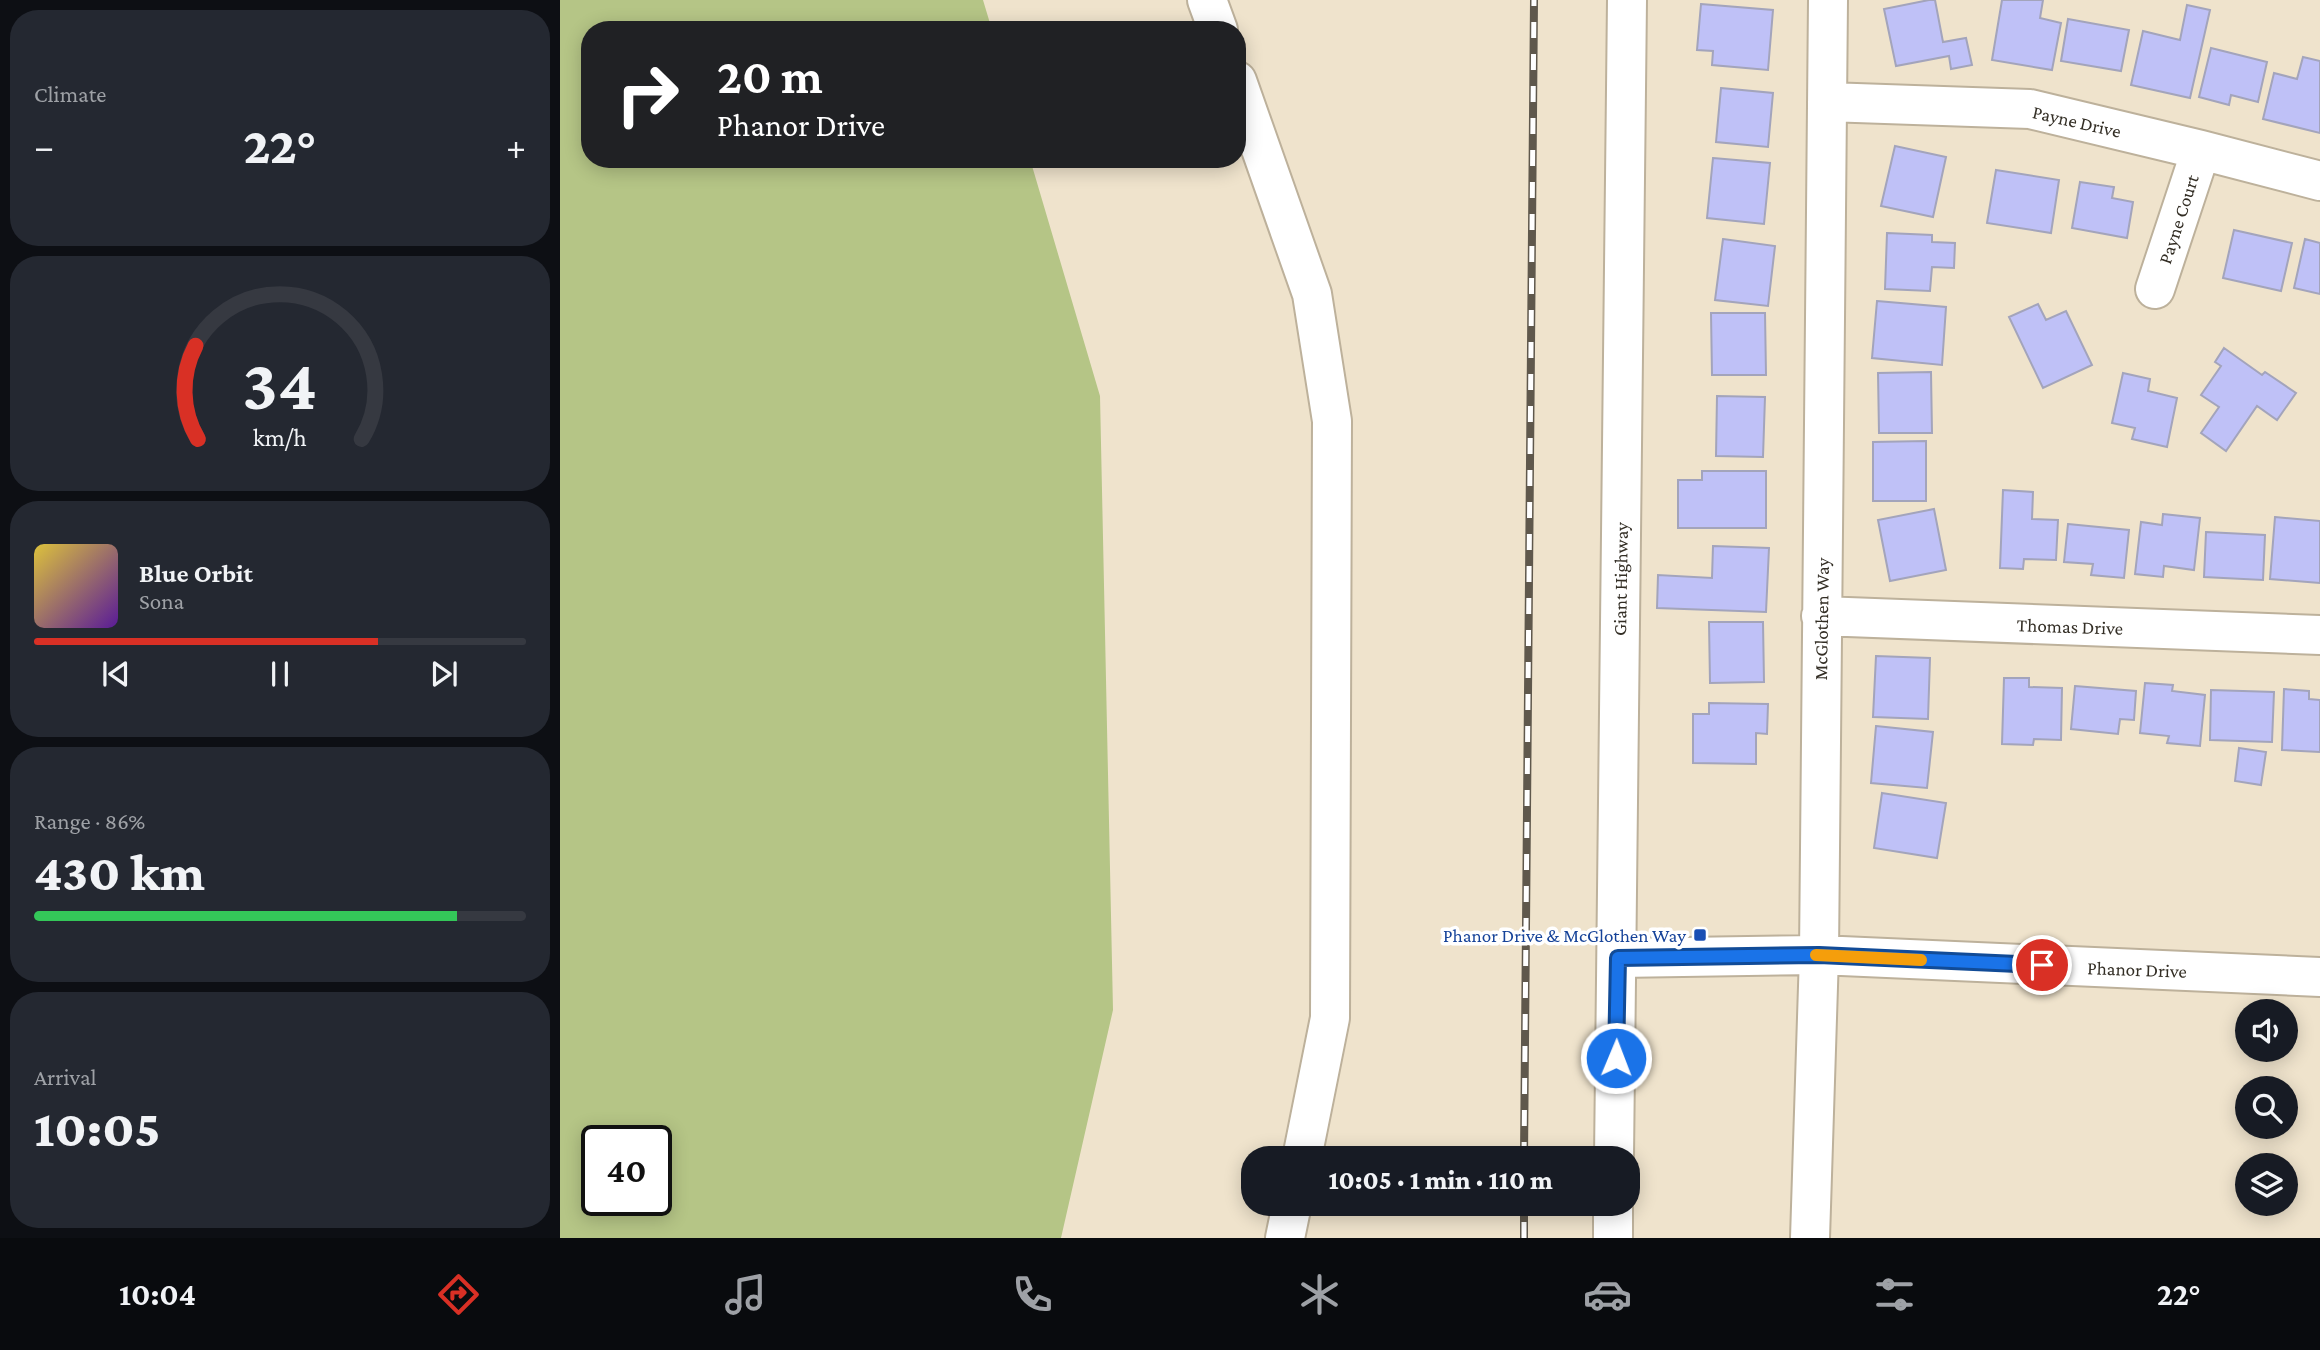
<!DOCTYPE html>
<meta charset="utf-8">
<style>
:root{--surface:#171b24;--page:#242831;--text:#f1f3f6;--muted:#9ea1a6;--line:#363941;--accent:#d93025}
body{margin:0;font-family:"Crimson Pro",serif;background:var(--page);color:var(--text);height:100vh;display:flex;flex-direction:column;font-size:26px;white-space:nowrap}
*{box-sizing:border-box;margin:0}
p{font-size:23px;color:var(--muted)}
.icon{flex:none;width:38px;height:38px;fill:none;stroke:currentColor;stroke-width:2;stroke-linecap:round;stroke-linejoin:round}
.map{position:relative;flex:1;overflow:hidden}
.side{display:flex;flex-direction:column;gap:10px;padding:10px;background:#0d0f14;width:560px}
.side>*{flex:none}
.banner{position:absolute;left:21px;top:21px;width:665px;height:147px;border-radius:28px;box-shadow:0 4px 18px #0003;background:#202124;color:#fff;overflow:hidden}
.controls{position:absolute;left:1675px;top:999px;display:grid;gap:14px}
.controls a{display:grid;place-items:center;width:63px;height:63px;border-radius:50%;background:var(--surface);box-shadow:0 4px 18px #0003;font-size:35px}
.speed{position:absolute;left:21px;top:1125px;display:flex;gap:14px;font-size:35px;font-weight:700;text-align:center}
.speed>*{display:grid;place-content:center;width:91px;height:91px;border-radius:50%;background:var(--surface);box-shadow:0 4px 18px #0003;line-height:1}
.speed .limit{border:4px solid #111;border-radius:10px;background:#fff;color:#111}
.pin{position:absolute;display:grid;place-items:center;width:60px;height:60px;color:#fff;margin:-30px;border:4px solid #fff;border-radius:50%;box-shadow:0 2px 7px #0007}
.me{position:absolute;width:77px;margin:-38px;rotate:1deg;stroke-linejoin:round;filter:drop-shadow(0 0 5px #0008)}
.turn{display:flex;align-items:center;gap:24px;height:147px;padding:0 21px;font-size:32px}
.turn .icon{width:91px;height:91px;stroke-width:2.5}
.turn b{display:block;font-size:49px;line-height:60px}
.big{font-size:52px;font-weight:800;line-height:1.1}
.side .tile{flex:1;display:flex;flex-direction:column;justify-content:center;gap:10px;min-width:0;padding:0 24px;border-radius:28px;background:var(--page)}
.side .dial{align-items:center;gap:0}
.dial svg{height:182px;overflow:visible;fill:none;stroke:var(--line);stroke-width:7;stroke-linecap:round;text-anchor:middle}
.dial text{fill:var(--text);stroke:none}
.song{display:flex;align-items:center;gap:21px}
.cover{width:84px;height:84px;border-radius:10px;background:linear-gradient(135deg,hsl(50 70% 55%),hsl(270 70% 35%))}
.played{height:7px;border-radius:4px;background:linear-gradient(90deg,var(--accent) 70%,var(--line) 70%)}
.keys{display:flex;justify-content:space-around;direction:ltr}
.heat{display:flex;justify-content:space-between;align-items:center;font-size:38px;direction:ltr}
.charge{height:10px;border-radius:5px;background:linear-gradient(90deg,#34c759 86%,var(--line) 0)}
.trip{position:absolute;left:681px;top:1146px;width:399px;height:70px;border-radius:28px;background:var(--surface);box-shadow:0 4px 18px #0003;font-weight:800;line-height:70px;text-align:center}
.menu{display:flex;height:112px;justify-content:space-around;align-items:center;background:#090b0e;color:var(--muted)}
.menu .icon{width:49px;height:49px}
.menu .selected{color:var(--accent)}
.menu b{font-size:32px;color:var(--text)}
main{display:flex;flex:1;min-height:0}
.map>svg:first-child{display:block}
.green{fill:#b5c586;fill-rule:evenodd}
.building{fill:#bfc1f7;stroke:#a3a4bb;stroke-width:2}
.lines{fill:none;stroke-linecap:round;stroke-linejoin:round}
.minor-casing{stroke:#bdb19b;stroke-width:42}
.minor{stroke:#fff;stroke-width:38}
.rail-casing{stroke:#5f584c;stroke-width:8}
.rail{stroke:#fff;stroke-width:5;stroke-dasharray:16;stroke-linecap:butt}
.route-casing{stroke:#114b97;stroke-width:18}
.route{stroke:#1a73e8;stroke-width:12}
.slow{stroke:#f59e0b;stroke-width:12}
.transit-dot{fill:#1a4fb4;stroke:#fff;stroke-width:2.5}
.labels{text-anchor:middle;stroke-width:7;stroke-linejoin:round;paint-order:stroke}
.street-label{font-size:19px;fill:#332e25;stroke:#fff}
.transit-label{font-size:19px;fill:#164399;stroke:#fff;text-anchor:end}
</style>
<main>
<section class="side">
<div class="tile"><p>Climate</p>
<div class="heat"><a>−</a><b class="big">22°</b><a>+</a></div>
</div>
<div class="tile dial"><svg viewBox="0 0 100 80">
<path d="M14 69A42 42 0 1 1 86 69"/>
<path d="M14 69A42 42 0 0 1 13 28" stroke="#d93025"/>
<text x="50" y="56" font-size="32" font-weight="700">34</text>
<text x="50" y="72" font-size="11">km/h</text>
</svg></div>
<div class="tile">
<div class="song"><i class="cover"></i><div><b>Blue Orbit</b><p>Sona</p></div></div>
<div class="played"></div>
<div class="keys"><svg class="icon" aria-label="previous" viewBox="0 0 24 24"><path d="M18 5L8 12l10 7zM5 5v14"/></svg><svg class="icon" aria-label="pause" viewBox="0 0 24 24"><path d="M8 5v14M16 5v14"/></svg><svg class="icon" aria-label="next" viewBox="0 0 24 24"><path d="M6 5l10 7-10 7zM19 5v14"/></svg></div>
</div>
<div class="tile"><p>Range · 86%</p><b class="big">430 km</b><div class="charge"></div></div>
<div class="tile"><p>Arrival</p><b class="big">10:05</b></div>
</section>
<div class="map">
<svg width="1760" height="1238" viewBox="0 0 1760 1238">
<rect width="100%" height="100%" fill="#efe3cc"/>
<path class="green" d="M 0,0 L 423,0 L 432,30 L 30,30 L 30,159 L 470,159 L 540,396 L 553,1010 L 501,1238 L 0,1238 ZM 37,1141 L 96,1141 L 96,1200 L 37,1200 Z"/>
<path class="building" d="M 1369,0 L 1375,0 L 1383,42 L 1406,38 L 1412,65 L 1391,69 L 1389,56 L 1336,66 L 1324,9 Z
M 1442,0 L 1483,0 L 1480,18 L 1501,23 L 1492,70 L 1432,60 Z
M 1141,4 L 1213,10 L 1208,70 L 1152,65 L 1153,51 L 1137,50 Z
M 1627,5 L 1650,10 L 1630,98 L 1571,85 L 1583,31 L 1620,40 Z
M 1508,19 L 1569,30 L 1561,71 L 1501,61 Z
M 1651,48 L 1707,62 L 1698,102 L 1671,95 L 1669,105 L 1639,97 Z
M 1743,57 L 1760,61 L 1760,133 L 1703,119 L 1714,73 L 1737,79 Z
M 1161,88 L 1213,93 L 1208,147 L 1156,142 Z
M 1335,146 L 1386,157 L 1373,217 L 1321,206 Z
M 1153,158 L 1210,163 L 1204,224 L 1147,218 Z
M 1436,170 L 1499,180 L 1491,233 L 1427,223 Z
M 1520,182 L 1554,187 L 1552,198 L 1573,202 L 1567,238 L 1512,228 Z
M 1674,230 L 1732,243 L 1721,291 L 1663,278 Z
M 1327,233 L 1372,235 L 1372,242 L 1395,243 L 1394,268 L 1372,267 L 1370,291 L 1325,289 Z
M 1163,239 L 1215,246 L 1208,306 L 1155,300 Z
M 1745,239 L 1760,243 L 1760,294 L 1734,288 Z
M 1317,301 L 1386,307 L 1382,365 L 1312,358 Z
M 1478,304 L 1486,320 L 1506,311 L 1532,365 L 1483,388 L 1449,317 Z
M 1151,313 L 1205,313 L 1206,375 L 1152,375 Z
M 1664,348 L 1702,375 L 1705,372 L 1736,393 L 1717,420 L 1697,406 L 1666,451 L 1641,433 L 1659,407 L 1641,395 L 1661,366 L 1655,362 Z
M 1371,372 L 1372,433 L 1319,433 L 1318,373 Z
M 1563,373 L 1590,379 L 1588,391 L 1617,398 L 1607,447 L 1572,439 L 1575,428 L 1552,423 Z
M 1157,396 L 1205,397 L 1203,457 L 1156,456 Z
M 1366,441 L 1366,501 L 1313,501 L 1313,442 Z
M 1142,471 L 1206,471 L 1206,528 L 1118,528 L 1118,480 L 1142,480 Z
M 1443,490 L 1473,492 L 1472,519 L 1498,520 L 1496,560 L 1464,559 L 1463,569 L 1440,568 Z
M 1374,509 L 1386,570 L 1330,581 L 1318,520 Z
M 1603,514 L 1640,518 L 1634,570 L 1604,566 L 1603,577 L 1575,574 L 1581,522 L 1602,525 Z
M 1715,517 L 1760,521 L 1760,583 L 1710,579 Z
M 1508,524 L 1569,530 L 1564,578 L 1531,575 L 1533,564 L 1504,562 Z
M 1646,532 L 1705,535 L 1703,580 L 1644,577 Z
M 1153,546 L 1209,548 L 1206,612 L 1097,608 L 1098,575 L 1152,578 Z
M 1149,622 L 1203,622 L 1204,682 L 1150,683 Z
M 1316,656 L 1370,658 L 1368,719 L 1313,717 Z
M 1444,678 L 1469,678 L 1469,687 L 1502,688 L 1501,740 L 1474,739 L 1473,745 L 1442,744 Z
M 1585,683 L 1613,685 L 1612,691 L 1645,695 L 1640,746 L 1607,743 L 1609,736 L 1580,733 Z
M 1515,686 L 1576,691 L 1574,720 L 1560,719 L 1558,734 L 1511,729 Z
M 1724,689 L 1749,691 L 1749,699 L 1760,700 L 1760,752 L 1722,750 Z
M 1651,690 L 1714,692 L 1712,742 L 1650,740 Z
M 1149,703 L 1208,704 L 1207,734 L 1196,733 L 1196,764 L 1133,763 L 1133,714 L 1149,714 Z
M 1316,726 L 1373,732 L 1367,788 L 1311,783 Z
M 1679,748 L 1706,752 L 1701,785 L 1675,781 Z
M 1322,793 L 1386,803 L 1377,858 L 1314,848 Z"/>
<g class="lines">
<g class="minor-casing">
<path id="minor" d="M 647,0 L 658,30
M 677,81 L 752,294 L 772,421 L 770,1018 L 742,1158
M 1267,102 L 1470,109 L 1641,150 L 1760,181
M 1595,289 L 1641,150
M 1261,616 L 1760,635
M 1058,958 L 1259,955 L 1760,977
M 1054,1158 L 1067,0
M 725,1238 L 732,1204
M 1053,1238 L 1053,1204
M 1250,1238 L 1259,955 L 1268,0"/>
</g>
<use href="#minor" class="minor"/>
<g class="rail-casing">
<path id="rail" d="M 964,1158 L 974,0
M 964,1238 L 964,1204"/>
</g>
<use href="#rail" class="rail"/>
</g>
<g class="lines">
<g class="route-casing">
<path id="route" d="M 1056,1058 L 1058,958 L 1259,955 L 1482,965"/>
</g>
<use href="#route" class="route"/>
<path class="slow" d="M 1256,955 L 1361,960"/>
</g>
<rect class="transit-dot" x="1133" y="928" width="14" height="14" rx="3.5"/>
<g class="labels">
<g class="street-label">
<text transform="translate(1517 121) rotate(13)" y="7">Payne Drive</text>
<text transform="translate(1618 219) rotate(-72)" y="7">Payne Court</text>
<text transform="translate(1060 579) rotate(-89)" y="7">Giant Highway</text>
<text transform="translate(1261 619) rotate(-89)" y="7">McGlothen Way</text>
<text transform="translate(1510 626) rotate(2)" y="7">Thomas Drive</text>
<text transform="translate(1577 969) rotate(2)" y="7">Phanor Drive</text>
</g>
<g class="transit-label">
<text x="1126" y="942">Phanor Drive &amp; McGlothen Way</text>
</g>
</g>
</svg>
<div class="controls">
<a><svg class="icon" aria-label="sound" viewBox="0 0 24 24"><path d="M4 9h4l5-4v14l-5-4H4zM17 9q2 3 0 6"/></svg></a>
<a><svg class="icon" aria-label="search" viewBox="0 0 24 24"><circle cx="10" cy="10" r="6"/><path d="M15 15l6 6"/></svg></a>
<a><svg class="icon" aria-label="layers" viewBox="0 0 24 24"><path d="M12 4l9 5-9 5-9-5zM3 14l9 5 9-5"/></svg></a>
</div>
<div class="speed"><div class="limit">40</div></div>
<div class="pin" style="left:1482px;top:965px;background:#d93025"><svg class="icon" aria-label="arrive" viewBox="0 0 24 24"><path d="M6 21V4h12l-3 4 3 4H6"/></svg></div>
<svg class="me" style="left:1056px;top:1058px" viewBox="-20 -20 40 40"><circle r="17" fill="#1a73e8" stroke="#fff" stroke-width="3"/><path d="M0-11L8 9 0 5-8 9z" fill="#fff"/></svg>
<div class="trip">10:05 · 1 min · 110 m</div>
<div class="banner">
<div class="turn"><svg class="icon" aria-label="right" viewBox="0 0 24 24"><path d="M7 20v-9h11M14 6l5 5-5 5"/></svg><div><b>20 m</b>Phanor Drive</div></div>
</div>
</div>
</main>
<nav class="menu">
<b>10:04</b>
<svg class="icon selected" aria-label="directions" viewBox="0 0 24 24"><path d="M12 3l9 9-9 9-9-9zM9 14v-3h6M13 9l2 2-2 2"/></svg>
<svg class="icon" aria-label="music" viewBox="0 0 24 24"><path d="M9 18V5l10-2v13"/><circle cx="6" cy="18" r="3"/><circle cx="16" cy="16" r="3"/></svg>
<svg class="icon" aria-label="phone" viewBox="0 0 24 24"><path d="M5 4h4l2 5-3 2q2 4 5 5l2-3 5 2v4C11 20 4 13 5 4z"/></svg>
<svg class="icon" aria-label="climate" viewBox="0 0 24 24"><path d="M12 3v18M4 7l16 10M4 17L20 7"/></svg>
<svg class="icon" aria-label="car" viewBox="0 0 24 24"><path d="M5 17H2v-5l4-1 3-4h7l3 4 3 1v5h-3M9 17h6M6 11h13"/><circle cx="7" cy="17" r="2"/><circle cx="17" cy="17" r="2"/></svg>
<svg class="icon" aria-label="filters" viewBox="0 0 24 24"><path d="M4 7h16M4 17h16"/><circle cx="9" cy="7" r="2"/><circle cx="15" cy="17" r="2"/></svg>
<b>22°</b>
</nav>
